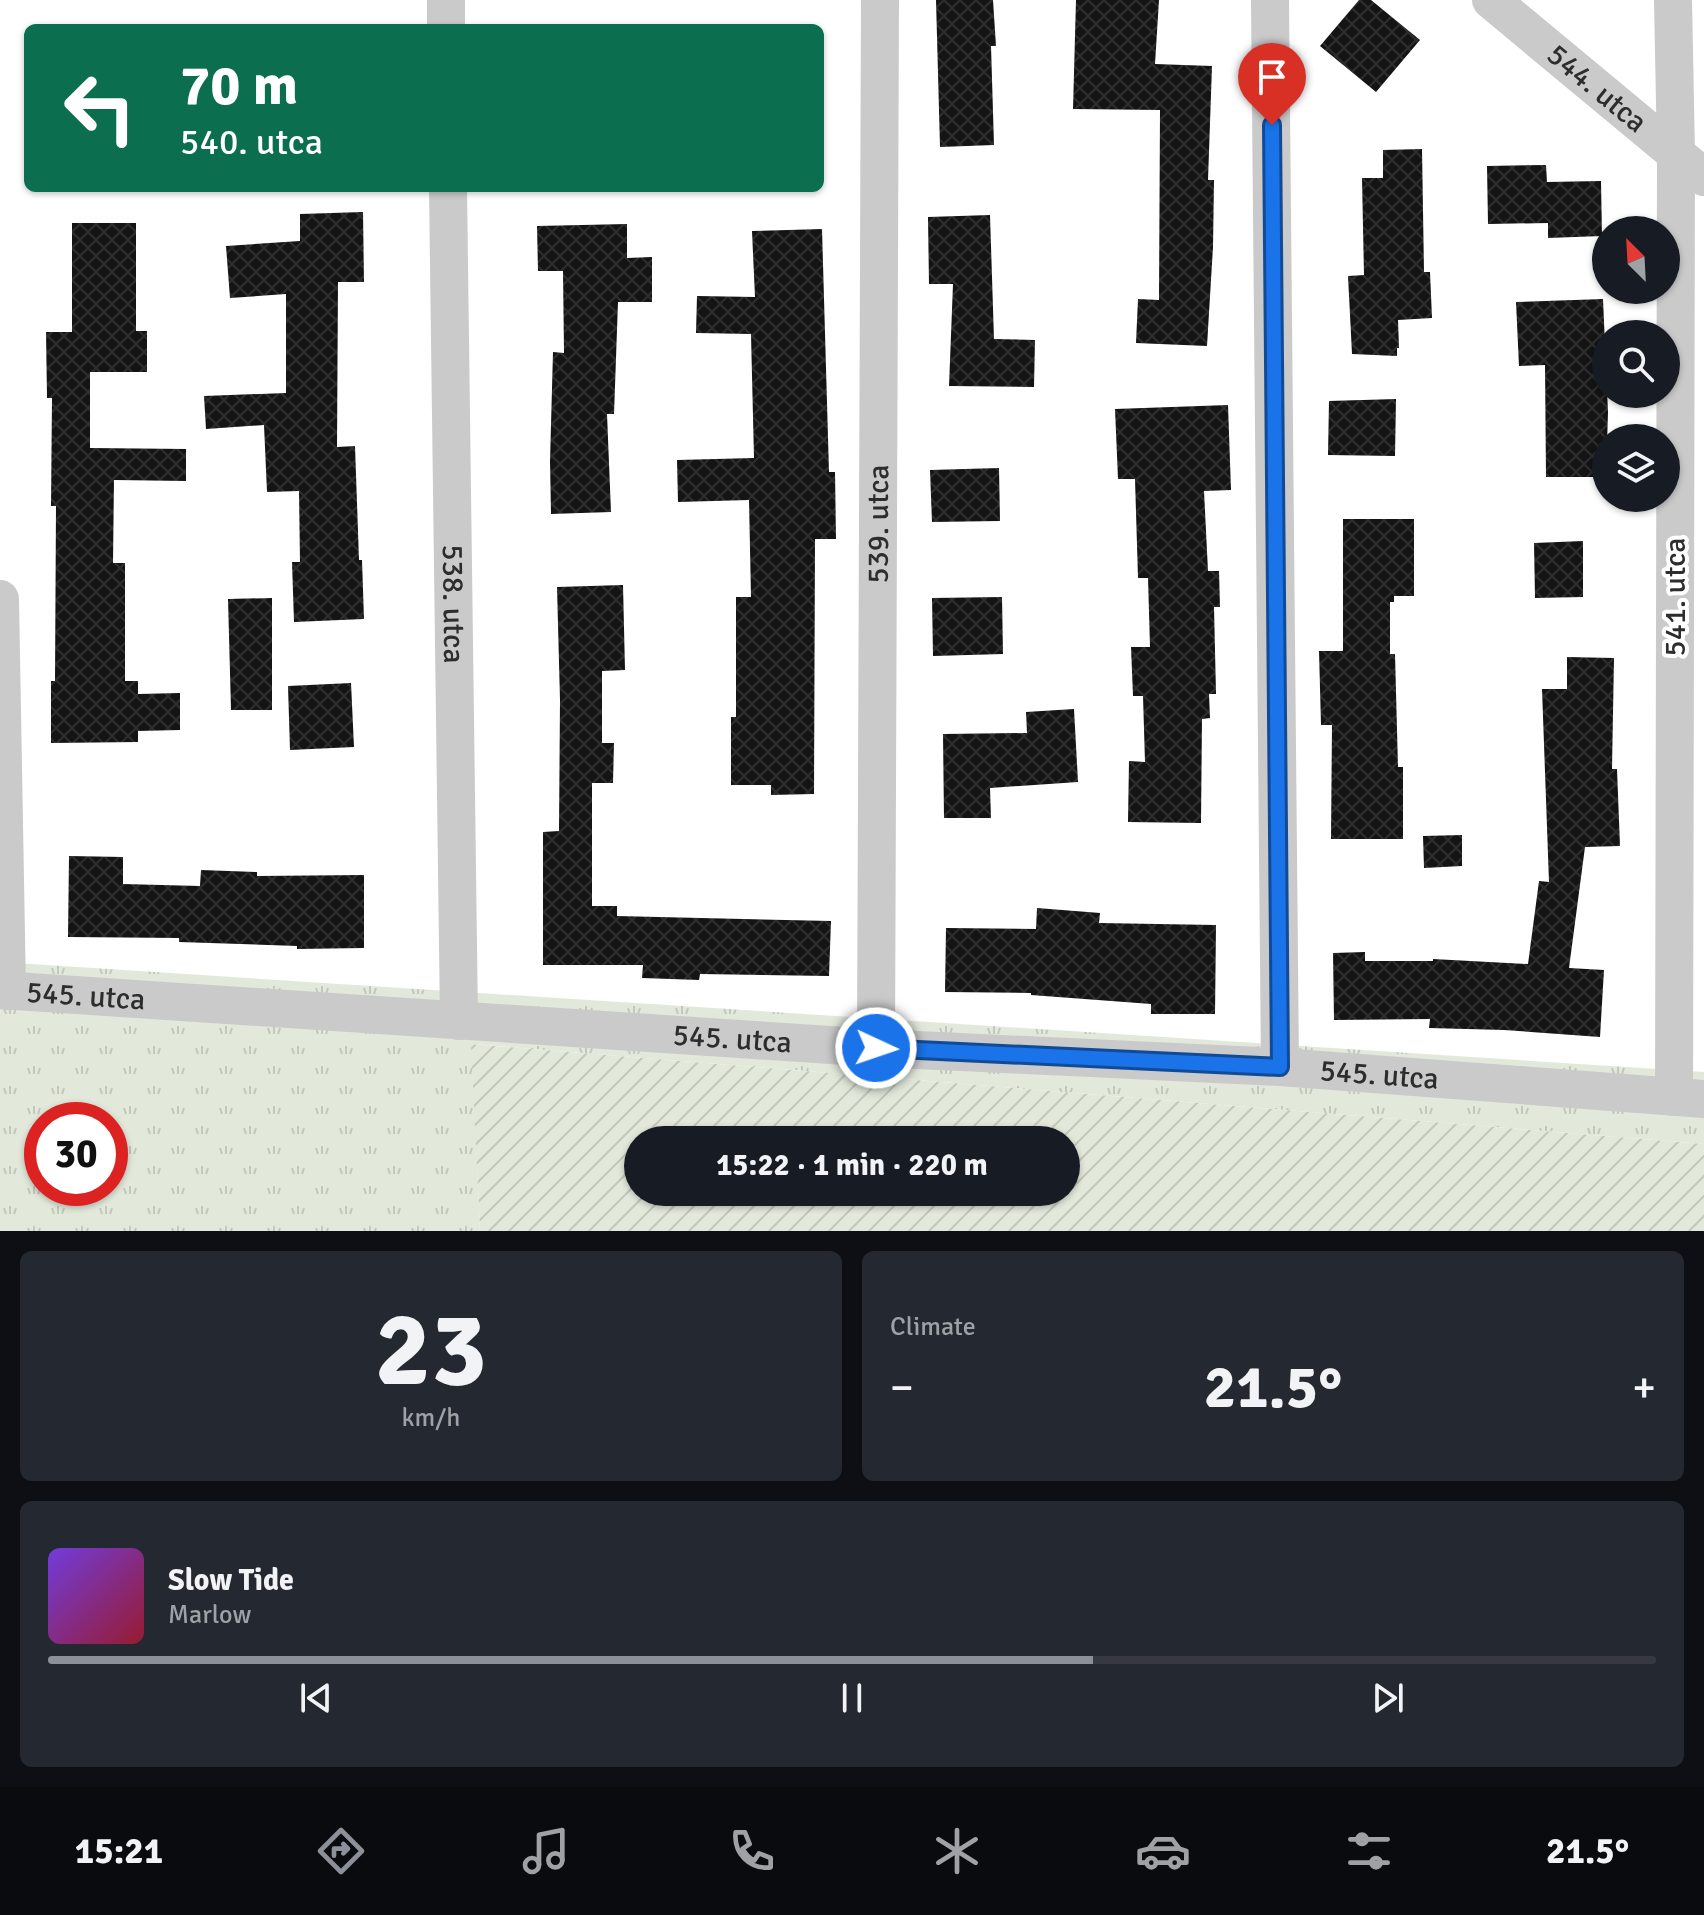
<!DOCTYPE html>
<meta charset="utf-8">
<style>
:root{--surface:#171b24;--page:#242831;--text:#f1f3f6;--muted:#9ea1a6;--line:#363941;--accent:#8c9099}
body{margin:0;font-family:Signika,sans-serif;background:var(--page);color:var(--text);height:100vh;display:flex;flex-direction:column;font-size:30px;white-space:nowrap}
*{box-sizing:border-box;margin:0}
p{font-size:26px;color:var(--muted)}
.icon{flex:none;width:44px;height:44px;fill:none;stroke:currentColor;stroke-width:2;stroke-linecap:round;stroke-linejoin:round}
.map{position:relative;height:1231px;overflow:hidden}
.sheet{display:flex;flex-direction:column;gap:20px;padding:20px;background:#0d0f14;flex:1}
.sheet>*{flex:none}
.top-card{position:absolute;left:24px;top:24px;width:800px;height:168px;border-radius:12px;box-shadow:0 2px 6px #0004;background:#0b6e4f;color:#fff;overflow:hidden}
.needle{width:52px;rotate:336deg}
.fabs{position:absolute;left:1592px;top:216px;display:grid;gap:16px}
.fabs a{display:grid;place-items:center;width:88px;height:88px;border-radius:50%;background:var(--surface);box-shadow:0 2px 6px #0004;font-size:40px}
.speed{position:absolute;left:24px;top:1102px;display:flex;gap:16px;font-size:40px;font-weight:700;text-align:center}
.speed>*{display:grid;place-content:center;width:104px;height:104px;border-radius:50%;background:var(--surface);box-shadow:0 2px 6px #0004;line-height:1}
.speed .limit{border:12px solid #d22;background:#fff;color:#111}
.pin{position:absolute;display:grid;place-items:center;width:68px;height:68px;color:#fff;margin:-82px -34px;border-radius:50% 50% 50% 0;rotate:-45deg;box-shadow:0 0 8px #0007}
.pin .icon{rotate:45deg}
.me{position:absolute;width:88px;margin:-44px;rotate:93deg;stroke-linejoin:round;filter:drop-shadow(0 0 6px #0008)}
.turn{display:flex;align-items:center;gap:28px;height:168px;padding:0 24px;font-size:36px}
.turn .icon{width:104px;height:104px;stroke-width:2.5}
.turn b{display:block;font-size:56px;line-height:68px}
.big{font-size:60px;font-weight:700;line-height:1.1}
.sheet .card{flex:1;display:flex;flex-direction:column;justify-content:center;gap:12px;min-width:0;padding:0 28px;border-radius:12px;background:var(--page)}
.sheet .dial{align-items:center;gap:0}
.dial b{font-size:104px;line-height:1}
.song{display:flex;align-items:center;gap:24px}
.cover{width:96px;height:96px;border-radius:12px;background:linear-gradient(135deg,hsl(260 70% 55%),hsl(350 70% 35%))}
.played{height:8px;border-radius:4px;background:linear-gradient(90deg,var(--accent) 65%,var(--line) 65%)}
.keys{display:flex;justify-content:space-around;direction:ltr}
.heat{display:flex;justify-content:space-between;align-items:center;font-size:44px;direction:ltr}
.sheet .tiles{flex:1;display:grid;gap:20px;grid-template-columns:1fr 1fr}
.card:last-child{grid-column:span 2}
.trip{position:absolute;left:624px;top:1126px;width:456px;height:80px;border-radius:40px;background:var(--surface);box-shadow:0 2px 6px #0004;font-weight:700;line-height:80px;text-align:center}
.tabs{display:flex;height:128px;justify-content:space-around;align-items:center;background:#090b0e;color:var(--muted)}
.tabs .icon{width:56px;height:56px}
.tabs .on{color:var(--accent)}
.tabs b{font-size:36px;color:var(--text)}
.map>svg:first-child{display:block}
.grass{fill:url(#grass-tufts);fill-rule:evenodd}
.garden{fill:url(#garden-furrows);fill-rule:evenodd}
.building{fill:url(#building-cross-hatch)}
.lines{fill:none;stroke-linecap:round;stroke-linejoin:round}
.street{stroke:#cacaca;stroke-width:38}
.route-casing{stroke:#114b97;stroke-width:20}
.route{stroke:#1a73e8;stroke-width:14}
.labels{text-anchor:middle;stroke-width:8;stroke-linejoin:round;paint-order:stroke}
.street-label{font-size:30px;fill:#2d2d2d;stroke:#fff}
</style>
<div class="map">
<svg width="1704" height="1231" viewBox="0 0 1704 1231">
<defs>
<pattern id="grass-tufts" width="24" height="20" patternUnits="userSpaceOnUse" patternTransform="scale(2)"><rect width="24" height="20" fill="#e2e9db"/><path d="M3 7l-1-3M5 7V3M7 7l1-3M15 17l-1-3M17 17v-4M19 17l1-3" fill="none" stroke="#c2c8bc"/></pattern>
<pattern id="garden-furrows" width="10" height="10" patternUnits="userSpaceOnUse" patternTransform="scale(2)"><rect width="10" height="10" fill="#e2e9db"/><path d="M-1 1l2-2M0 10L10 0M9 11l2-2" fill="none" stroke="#c2c8bc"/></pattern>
<pattern id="building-cross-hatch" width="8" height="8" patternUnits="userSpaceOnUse" patternTransform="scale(2)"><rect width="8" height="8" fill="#141414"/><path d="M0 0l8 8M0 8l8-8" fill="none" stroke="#2e2e2e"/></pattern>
</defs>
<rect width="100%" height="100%" fill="#fff"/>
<path class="grass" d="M 0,962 L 1704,1072 L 1704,1144 L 472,1044 L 480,1231 L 0,1231 ZM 42,1120 L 110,1120 L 110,1188 L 42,1188 Z"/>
<path class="garden" d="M 471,1044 L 1704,1144 L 1704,1231 L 480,1231 ZM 638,1140 L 1066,1140 L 1066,1192 L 638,1192 Z"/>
<path class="building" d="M 936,0 L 993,0 L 996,46 L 991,46 L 994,145 L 940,147 Z
M 1076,0 L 1159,0 L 1155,64 L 1212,66 L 1208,180 L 1214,180 L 1213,247 L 1207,346 L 1136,343 L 1138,299 L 1159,300 L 1160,110 L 1073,109 Z
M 1359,0 L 1371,0 L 1420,40 L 1376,92 L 1320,46 Z
M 1422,149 L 1424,272 L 1430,272 L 1432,318 L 1398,320 L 1399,348 L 1397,348 L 1397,356 L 1352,354 L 1348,276 L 1364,275 L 1362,178 L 1383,178 L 1383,150 Z
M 1546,165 L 1547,182 L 1601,181 L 1602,236 L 1548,238 L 1548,223 L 1488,224 L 1487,166 Z
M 363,212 L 364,282 L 338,282 L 337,447 L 355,446 L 359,560 L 362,560 L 364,619 L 294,622 L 292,562 L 300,562 L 299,491 L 267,492 L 264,425 L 206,429 L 204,396 L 286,393 L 286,294 L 230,298 L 226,246 L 300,241 L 300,214 Z
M 990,215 L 994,339 L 1035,340 L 1034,387 L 949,386 L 953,284 L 929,284 L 928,217 Z
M 72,223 L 136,223 L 136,331 L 147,331 L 147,372 L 90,372 L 90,448 L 186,449 L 186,481 L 114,480 L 113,563 L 125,563 L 125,681 L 138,681 L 138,694 L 180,693 L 180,730 L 138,731 L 138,742 L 51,743 L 51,681 L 55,681 L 56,506 L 51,506 L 52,398 L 47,398 L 46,332 L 72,332 Z
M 627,224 L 627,258 L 652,257 L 652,302 L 618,302 L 614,414 L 607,414 L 611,512 L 551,514 L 550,461 L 553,352 L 564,353 L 563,271 L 538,271 L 537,226 Z
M 822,229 L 829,472 L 835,472 L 836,539 L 815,539 L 814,794 L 771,795 L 771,785 L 731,785 L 731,717 L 736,717 L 736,597 L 751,597 L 749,500 L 678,502 L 677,460 L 754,458 L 751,334 L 696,333 L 697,296 L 755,297 L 752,231 Z
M 1603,299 L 1608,412 L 1606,477 L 1546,477 L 1545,365 L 1519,366 L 1516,302 Z
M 1396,399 L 1395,456 L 1328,455 L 1329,401 Z
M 1228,405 L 1231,490 L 1204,491 L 1208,571 L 1219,571 L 1220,607 L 1214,607 L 1216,694 L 1209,694 L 1210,718 L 1202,719 L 1201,823 L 1128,822 L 1129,761 L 1145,762 L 1143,696 L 1133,696 L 1131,647 L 1150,647 L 1148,578 L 1138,578 L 1135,479 L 1118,479 L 1115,409 Z
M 999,468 L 1000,521 L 932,522 L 930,470 Z
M 1343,519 L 1414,519 L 1414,596 L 1394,596 L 1394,602 L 1390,602 L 1390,654 L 1395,654 L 1398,767 L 1403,767 L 1403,839 L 1331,839 L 1332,725 L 1321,725 L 1319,651 L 1343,651 Z
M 1583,541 L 1583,597 L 1535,598 L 1534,543 Z
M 623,585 L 625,670 L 602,671 L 602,743 L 614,743 L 613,783 L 592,783 L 592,906 L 617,906 L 617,916 L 831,921 L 829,976 L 700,974 L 699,980 L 642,978 L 643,965 L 543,965 L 543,832 L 559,831 L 560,700 L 557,587 Z
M 1002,597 L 1003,654 L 933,656 L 932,598 Z
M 272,598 L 272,710 L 231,710 L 228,599 Z
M 1567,657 L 1614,658 L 1612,769 L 1617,769 L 1620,846 L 1585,847 L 1569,968 L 1604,970 L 1600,1037 L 1504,1030 L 1429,1028 L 1430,1019 L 1334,1020 L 1333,953 L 1365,952 L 1365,961 L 1433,961 L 1433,959 L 1528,964 L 1539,881 L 1549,882 L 1542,689 L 1567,689 Z
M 351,683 L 354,747 L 290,750 L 288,686 Z
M 1074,709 L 1078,782 L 990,788 L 991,818 L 944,818 L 943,734 L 1027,733 L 1026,712 Z
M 1462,835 L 1462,866 L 1424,868 L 1423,836 Z
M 69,856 L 123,857 L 123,884 L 200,886 L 201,870 L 257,872 L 257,876 L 364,875 L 364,948 L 297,949 L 297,946 L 179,942 L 179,938 L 68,937 Z
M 1037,908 L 1100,913 L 1099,923 L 1216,925 L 1215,1014 L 1151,1014 L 1151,1004 L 1031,995 L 1031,993 L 945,992 L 946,928 L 1036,929 Z"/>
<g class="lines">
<g class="street">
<path d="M 446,0 L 446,28"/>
<path d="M 1270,0 L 1280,1067"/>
<path id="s1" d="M 1491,0 L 1704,177"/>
<path d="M 1673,0 L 1676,154 L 1674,1097"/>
<path id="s2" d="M 448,188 L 459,1021"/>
<path d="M 0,599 L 7,991"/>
<path id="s3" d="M 0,990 L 876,1048 L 1280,1067 L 1704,1099"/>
<path id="s4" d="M 876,1048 L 880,0"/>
</g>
</g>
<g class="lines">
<g class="route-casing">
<path id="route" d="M 876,1048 L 1280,1067 L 1272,125"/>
</g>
<use href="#route" class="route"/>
</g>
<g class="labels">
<g class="street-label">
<text dy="10" stroke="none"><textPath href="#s1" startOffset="138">544. utca</textPath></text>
<text dy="10" stroke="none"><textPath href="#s4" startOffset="524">539. utca</textPath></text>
<text transform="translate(1675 597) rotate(-90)" y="10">541. utca</text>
<text dy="10" stroke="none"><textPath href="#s2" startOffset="416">538. utca</textPath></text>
<text dy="10" stroke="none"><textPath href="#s3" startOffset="86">545. utca</textPath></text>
<text dy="10" stroke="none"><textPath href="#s3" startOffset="734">545. utca</textPath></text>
<text dy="10" stroke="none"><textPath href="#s3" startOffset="1382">545. utca</textPath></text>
</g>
</g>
</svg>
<div class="fabs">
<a><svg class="needle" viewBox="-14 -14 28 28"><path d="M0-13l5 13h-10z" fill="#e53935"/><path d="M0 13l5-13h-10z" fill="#9ea1a6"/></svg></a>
<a><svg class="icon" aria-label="search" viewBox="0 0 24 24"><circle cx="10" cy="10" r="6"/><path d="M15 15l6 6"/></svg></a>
<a><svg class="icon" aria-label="layers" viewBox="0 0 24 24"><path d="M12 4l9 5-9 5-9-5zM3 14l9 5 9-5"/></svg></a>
</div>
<div class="speed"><div class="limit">30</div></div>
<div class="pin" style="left:1272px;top:125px;background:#d93025"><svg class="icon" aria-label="arrive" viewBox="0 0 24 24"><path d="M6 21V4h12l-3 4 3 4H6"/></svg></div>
<svg class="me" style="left:876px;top:1048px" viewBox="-20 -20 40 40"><circle r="17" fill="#1a73e8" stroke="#fff" stroke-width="3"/><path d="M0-11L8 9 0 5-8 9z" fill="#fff"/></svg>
<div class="trip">15:22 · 1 min · 220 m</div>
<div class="top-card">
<div class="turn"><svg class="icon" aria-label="left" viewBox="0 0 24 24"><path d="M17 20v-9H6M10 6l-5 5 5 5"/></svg><div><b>70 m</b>540. utca</div></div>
</div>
</div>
<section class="sheet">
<div class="tiles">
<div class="card dial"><b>23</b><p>km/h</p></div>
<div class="card"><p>Climate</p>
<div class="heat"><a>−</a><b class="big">21.5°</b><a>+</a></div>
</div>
<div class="card">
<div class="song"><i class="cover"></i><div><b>Slow Tide</b><p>Marlow</p></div></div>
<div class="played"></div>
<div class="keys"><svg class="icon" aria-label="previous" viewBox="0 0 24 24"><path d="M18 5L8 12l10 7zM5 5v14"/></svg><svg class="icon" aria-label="pause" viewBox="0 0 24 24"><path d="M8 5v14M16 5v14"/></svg><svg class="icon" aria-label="next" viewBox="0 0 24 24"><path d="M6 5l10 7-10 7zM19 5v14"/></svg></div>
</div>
</div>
</section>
<nav class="tabs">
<b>15:21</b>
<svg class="icon on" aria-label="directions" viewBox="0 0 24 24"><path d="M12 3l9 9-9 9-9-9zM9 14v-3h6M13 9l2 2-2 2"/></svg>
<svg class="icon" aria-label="music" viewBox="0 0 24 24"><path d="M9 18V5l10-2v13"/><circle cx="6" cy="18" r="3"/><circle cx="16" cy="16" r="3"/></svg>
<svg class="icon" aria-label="phone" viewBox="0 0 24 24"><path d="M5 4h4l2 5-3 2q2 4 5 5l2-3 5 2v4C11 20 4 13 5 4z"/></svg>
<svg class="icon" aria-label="climate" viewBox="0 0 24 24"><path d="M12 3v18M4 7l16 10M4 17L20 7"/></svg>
<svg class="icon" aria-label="car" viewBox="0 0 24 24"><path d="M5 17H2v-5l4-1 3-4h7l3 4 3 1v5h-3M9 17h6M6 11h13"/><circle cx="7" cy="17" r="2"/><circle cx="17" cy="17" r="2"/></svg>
<svg class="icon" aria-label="filters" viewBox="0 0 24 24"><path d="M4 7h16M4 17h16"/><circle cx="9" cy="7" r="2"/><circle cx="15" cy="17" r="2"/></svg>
<b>21.5°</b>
</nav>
